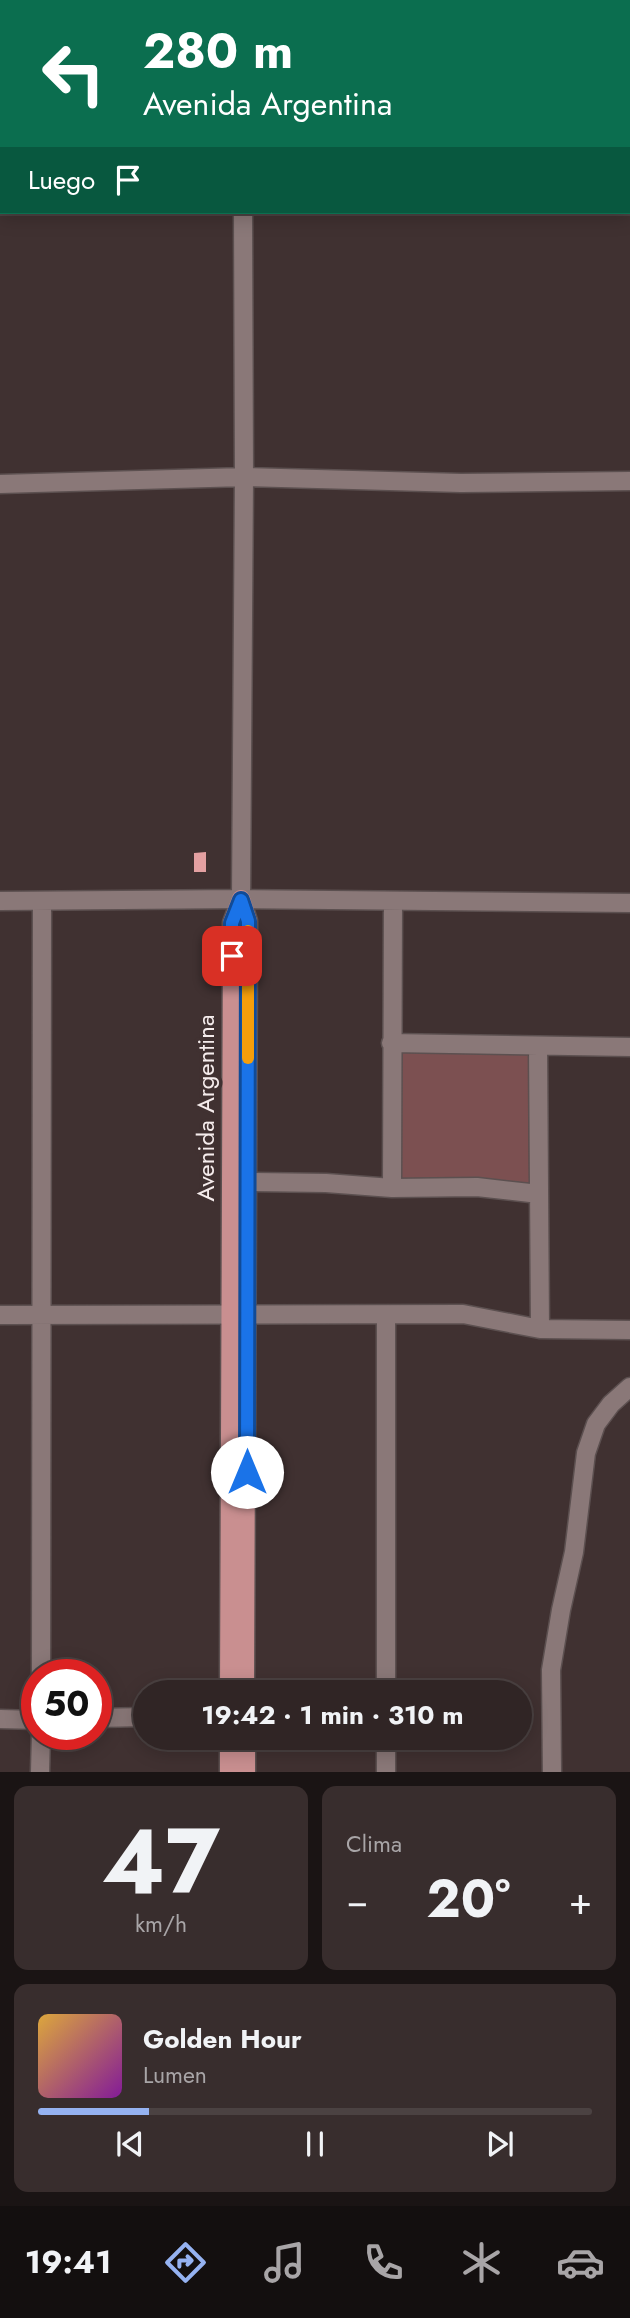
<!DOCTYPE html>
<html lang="es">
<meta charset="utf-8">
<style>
:root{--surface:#302525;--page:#382d2d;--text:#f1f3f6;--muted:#a8a5a7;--line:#4b4242;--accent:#95b2f1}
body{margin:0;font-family:Jost,sans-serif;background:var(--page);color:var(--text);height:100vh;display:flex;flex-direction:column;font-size:26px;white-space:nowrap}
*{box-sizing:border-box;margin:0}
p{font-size:23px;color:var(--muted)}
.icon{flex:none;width:38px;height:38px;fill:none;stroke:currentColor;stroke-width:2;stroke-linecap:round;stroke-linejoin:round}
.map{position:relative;height:1772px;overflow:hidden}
.panel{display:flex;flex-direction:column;gap:14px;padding:14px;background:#1a1414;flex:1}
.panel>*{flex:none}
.top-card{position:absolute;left:0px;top:0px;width:630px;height:214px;box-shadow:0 4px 18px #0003,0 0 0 2px var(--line);background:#0b6e4f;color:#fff;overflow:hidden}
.speed{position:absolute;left:21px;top:1659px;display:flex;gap:14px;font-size:35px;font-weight:700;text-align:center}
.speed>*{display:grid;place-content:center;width:91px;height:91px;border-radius:50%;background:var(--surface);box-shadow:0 4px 18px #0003,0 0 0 2px var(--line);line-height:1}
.speed .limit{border:10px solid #d22;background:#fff;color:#111}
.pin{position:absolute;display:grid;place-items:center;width:60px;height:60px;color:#fff;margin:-30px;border-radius:14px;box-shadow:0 4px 10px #0006}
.me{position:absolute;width:77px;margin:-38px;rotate:0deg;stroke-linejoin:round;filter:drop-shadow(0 0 5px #0008)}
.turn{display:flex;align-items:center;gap:24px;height:147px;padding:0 28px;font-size:32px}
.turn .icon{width:91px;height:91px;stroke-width:2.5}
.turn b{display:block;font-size:49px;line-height:60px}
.then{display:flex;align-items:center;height:66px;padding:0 28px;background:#0003;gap:14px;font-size:26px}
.big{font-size:52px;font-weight:700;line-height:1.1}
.panel .tile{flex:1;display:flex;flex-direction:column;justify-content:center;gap:10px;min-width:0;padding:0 24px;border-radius:14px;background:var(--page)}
.panel .dial{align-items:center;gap:0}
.dial b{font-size:91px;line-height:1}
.song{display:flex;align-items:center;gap:21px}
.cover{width:84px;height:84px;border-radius:10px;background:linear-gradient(135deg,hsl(40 70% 55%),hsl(290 70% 35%))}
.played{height:7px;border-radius:4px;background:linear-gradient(90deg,var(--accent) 20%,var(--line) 20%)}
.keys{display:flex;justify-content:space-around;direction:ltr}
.heat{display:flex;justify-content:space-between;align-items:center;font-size:38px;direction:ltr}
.panel .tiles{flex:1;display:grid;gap:14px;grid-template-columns:1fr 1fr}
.tile:last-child{grid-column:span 2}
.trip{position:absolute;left:133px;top:1680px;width:399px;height:70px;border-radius:35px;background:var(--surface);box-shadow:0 4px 18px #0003,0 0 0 2px var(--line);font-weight:700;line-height:70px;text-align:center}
.tabs{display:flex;height:112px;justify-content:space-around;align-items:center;background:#130f0f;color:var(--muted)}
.tabs .icon{width:49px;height:49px}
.tabs .active{color:var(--accent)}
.tabs b{font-size:32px;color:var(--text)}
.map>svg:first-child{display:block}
.green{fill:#7c5051}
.building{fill:#e3a0a1}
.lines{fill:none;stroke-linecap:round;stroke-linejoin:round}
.minor-casing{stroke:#5c5050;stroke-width:21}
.major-casing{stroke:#5c5050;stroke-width:21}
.minor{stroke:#8a7878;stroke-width:18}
.major{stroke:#c98f90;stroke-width:18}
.route-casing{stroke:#114b97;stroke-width:18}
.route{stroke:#1a73e8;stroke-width:12}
.slow{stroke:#f59e0b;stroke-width:12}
.labels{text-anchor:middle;stroke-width:7;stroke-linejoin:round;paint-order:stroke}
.street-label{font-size:24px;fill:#f5ecec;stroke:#403131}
</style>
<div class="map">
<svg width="630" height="1772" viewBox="0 0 630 1772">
<rect width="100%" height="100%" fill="#403131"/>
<path class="green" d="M 401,1052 L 528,1055 L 529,1183 L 473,1177 L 402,1179 Z"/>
<path class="building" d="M 206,852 L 206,872 L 194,872 L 194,853 Z"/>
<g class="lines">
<g class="minor-casing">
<path id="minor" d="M 102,2 L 103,0
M 245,2 L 245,0
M 628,83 L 630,83
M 0,185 L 2,182
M 0,484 L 244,477 L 461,483 L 630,481
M 241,899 L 244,477 L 243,212
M 0,901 L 241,899 L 630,903
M 391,1043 L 630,1047
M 538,1046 L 540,1329
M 248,1182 L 326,1183 L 392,1188 L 477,1187 L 539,1194
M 392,1188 L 393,902
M 0,1315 L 463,1314 L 540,1329 L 630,1330
M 41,1675 L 42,901
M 386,1692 L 386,1315
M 96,1718 L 145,1717
M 0,1719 L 37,1720
M 386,1738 L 386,1772
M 40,1772 L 41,1734
M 552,1772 L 551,1670 L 561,1610 L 574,1552 L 586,1453 L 596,1424 L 611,1404 L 630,1387"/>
</g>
<g class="major-casing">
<path id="major" d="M 241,899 L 248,921 L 248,930 L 245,1692
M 229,1692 L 232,930 L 232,923 L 241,899
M 229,1738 L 229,1772
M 246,1738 L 246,1772"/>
</g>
<use href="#minor" class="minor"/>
<use href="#major" class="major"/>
</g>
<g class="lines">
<g class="route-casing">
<path id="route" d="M 232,956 L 232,923 L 241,900 L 248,921 L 248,930 L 247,1472"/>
</g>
<use href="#route" class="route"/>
<path class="slow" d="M 248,1058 L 248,931"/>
</g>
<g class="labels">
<g class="street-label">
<text transform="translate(206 1108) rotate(-90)" y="8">Avenida Argentina</text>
</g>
</g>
</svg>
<div class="speed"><div class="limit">50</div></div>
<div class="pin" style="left:232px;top:956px;background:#d93025"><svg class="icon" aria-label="arrive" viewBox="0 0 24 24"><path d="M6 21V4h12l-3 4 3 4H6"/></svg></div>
<svg class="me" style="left:247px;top:1472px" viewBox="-20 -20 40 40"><circle r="19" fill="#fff"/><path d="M0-13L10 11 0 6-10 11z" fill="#1a73e8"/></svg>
<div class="trip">19:42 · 1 min · 310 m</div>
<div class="top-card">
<div class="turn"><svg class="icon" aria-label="left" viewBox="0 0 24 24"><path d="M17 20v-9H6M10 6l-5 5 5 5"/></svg><div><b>280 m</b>Avenida Argentina</div></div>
<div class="then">Luego<svg class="icon" aria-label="arrive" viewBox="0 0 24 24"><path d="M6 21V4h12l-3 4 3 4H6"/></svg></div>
</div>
</div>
<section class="panel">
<div class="tiles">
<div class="tile dial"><b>47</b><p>km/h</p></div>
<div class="tile"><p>Clima</p>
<div class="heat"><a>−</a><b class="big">20°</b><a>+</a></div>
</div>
<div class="tile">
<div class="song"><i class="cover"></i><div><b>Golden Hour</b><p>Lumen</p></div></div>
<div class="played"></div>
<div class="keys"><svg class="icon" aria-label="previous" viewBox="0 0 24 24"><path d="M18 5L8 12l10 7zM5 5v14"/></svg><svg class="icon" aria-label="pause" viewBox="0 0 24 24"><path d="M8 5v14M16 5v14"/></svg><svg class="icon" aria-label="next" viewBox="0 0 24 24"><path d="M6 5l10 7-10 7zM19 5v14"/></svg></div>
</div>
</div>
</section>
<nav class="tabs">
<b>19:41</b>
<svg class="icon active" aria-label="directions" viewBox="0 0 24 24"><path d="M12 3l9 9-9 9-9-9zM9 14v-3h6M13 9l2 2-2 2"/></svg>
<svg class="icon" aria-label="music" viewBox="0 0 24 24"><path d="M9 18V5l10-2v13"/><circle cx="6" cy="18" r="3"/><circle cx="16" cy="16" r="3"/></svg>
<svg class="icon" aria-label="phone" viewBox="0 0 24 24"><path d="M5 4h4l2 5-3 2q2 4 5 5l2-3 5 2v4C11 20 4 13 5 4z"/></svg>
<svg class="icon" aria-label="climate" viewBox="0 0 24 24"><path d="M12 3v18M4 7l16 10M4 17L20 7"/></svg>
<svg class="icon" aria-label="car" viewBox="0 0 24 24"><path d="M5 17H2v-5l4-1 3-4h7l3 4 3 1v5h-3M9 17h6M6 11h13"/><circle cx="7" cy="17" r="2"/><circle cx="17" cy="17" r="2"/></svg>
</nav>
